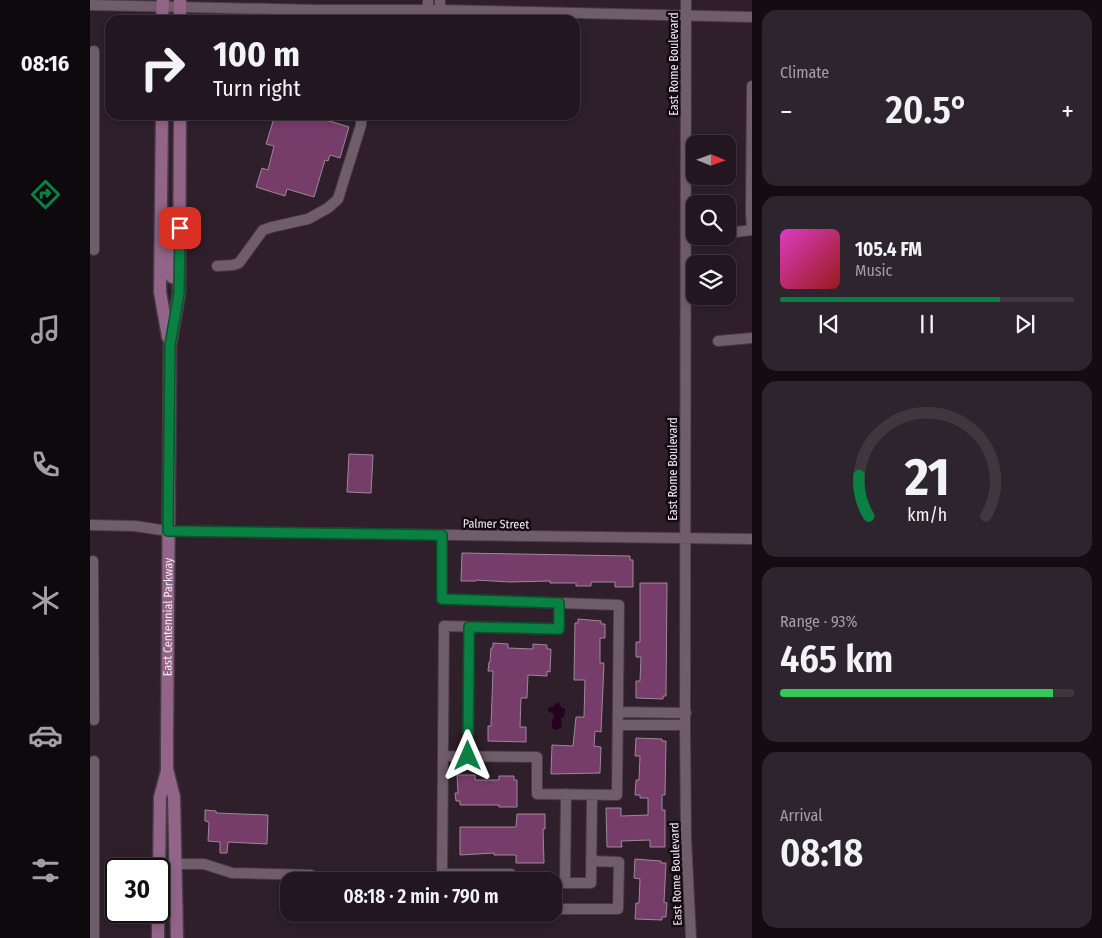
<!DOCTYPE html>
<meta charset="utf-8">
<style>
:root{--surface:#221720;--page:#2e242d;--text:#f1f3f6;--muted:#a29fa5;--line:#3f363e;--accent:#0b8043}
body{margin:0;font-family:"Fira Sans Condensed",sans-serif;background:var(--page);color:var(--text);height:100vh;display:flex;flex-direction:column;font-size:19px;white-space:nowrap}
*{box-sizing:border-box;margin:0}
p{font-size:16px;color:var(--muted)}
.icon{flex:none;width:28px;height:28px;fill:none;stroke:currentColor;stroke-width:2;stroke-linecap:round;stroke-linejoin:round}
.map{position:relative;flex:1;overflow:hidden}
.drawer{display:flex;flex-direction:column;gap:10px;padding:10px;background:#130d12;width:350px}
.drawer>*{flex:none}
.guide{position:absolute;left:15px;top:15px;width:475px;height:105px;border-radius:15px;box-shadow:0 2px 8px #0003,0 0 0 1px var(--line);background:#221720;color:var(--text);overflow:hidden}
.needle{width:32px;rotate:91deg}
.buttons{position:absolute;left:596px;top:135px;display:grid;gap:10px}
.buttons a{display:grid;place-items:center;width:50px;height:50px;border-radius:10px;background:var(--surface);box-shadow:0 2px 8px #0003,0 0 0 1px var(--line);font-size:25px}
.speed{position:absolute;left:15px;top:858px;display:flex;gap:10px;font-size:25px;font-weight:700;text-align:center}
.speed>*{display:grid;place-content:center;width:65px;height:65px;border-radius:50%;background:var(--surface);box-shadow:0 2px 8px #0003,0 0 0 1px var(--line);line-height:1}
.speed .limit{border:2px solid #111;border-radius:8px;background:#fff;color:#111}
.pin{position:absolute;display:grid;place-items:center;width:42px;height:42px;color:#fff;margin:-21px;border-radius:10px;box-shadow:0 2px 8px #0006}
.me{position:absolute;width:55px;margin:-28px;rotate:0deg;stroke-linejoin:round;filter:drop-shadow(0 0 4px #0008)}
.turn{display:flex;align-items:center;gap:18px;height:105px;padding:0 25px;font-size:22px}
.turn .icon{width:65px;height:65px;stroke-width:2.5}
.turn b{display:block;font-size:35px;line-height:42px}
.big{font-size:38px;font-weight:600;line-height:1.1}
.drawer .widget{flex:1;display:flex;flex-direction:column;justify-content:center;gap:8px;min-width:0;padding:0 18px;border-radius:15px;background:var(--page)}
.drawer .dial{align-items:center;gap:0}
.dial svg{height:130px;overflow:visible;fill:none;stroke:var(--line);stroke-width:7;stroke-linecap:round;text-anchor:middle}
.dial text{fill:var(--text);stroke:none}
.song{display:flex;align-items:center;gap:15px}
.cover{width:60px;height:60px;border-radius:8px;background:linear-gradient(135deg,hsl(310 70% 55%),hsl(0 70% 35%))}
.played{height:5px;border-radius:2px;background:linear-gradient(90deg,var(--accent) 75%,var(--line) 75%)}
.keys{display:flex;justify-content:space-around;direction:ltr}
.heat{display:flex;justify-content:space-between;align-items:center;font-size:28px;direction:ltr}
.charge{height:8px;border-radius:4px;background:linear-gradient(90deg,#34c759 93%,var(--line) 0)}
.trip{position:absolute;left:190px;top:872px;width:282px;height:50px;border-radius:15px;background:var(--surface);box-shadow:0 2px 8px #0003,0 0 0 1px var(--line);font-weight:600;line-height:50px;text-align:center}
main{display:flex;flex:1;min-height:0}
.dock{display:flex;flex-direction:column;width:90px;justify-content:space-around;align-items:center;background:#0e090d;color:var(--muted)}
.dock .icon{width:35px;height:35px}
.dock .selected{color:var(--accent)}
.dock b{font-size:22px;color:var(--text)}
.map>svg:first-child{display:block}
.water{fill:#25001f}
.building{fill:#763c6a;stroke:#9c8997}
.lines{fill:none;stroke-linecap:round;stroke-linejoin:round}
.minor-casing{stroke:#473a44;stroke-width:12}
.major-casing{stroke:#473a44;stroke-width:15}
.minor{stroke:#705d6b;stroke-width:10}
.major{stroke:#926487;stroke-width:12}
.route-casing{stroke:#07532c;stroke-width:12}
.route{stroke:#0b8043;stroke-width:9}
.labels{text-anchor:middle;stroke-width:5;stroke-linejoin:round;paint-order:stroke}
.street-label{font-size:12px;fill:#f4e9f1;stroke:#120b10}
</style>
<main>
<nav class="dock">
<b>08:16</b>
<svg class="icon selected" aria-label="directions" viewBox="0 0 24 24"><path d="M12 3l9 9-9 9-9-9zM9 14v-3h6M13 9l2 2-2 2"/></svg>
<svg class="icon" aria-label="music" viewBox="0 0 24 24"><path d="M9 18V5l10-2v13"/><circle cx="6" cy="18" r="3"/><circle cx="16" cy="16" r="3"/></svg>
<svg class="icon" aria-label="phone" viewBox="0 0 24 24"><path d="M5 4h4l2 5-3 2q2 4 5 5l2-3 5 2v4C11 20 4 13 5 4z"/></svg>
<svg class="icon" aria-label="climate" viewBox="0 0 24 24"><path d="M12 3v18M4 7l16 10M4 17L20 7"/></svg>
<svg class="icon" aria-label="car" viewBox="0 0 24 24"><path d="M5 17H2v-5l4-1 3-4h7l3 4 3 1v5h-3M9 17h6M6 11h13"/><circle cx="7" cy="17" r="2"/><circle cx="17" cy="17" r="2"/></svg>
<svg class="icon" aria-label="filters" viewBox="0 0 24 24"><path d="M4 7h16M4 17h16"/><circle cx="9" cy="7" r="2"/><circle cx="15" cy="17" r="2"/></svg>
</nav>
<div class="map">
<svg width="662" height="938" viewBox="0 0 662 938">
<rect width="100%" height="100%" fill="#2e1f2a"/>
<path class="water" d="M 466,703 L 469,703 L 471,707 L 475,709 L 474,717 L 471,718 L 472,727 L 466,730 L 462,728 C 461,722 464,719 464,714 L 458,711 L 459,707 L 463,707 Z"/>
<path class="building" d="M 185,115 L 220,115 L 259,127 L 250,158 L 240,155 L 238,161 L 235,160 L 224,197 L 197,189 L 195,196 L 166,187 L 172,168 L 178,170 L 184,146 L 176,144 Z
M 259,454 L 283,455 L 281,493 L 257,492 Z
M 372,553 L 540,556 L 540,560 L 543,560 L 543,587 L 525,587 L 525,582 L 501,582 L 501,586 L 486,586 L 486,583 L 460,583 L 460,581 L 420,582 L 386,580 L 386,581 L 371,581 Z
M 550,583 L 577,583 L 576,696 L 573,696 L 573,699 L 546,698 L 546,681 L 550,681 L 551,657 L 546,657 L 546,642 L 550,642 Z
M 488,619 L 511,621 L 511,624 L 515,624 L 515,638 L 510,638 L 510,663 L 514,663 L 511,732 L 505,731 L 504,746 L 511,747 L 510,773 L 461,774 L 462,745 L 483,746 L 486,717 L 494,717 L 495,680 L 484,680 L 485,623 L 488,623 Z
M 403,643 L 418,644 L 418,648 L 443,649 L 443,644 L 457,645 L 457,649 L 461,649 L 460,672 L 457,671 L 457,676 L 438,675 L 437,698 L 431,698 L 430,727 L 436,727 L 436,742 L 398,741 L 398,726 L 401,726 L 403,671 L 398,671 L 399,662 L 400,662 L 401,648 L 403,648 Z
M 546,738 L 572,739 L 572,741 L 576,741 L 575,795 L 572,795 L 572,810 L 575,810 L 575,847 L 560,847 L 560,840 L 531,841 L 532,847 L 517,847 L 516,808 L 531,808 L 531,816 L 558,815 L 558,798 L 550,798 L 550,795 L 545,795 L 546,780 L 549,780 L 550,756 L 545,756 Z
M 367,775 L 385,775 L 385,780 L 409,780 L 409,776 L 424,776 L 424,780 L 427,780 L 427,807 L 409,807 L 409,805 L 370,805 L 370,801 L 366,801 L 365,793 L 368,793 Z
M 115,810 L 126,811 L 126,813 L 178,815 L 177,844 L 138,842 L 137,853 L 130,853 L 130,842 L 118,841 L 119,822 L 115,821 Z
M 427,814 L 455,814 L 455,829 L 453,829 L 454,863 L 426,863 L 426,855 L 404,855 L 404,853 L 370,855 L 370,827 L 426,827 Z
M 545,859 L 571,861 L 571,863 L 576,863 L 574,902 L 577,903 L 576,917 L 572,917 L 572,920 L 545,919 L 546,903 L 549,903 L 550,879 L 544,878 Z"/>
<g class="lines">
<g class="minor-casing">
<path id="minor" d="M 596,0 L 595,725 L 596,838 L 601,938
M 0,5 L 227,10 L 350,10 L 662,17
M 338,20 L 338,0
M 350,20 L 350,0
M 662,86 L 661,214 L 662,227
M 638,233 L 662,230
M 4,250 L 4,51
M 127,266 L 143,265 L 149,263 L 173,230 L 182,227 L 218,219 L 238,208 L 248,199 L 271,125 L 271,115
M 628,341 L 662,338
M 0,525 L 45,526 L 78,531 L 662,539
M 352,535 L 352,599 L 529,605 L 527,795 L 447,794 L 447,757 L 353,756
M 3,561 L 4,720
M 528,712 L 596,713
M 528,725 L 595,725
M 378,756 L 379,627
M 86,864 L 114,864 L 142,873 L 221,875
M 352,874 L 421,874 L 421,881
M 352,881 L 354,626 L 469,629 L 469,603
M 464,883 L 501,883 L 502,795
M 475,883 L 476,794
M 464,909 L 528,909 L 529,862 L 501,861
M 4,938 L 4,761"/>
</g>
<g class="major-casing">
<g id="major">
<path d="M 72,20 L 73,0"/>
<path d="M 90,20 L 90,0"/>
<path d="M 72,115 L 70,292 L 78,337"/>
<path d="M 73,236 L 80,250 L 80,273 L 82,277 L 89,279"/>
<path d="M 69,876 L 70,797 L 77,771"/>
<path d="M 68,938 L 68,911"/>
<path id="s1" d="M 87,938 L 84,797 L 77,769 L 77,743 L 80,345 L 89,293 L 90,115"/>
</g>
</g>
<use href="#minor" class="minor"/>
<use href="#major" class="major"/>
</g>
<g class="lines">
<g class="route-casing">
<path id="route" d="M 90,228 L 89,293 L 80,345 L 78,531 L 352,535 L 352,599 L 469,603 L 469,629 L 379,627 L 378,756"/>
</g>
<use href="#route" class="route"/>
</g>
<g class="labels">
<g class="street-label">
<text transform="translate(584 64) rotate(-90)" y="4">East Rome Boulevard</text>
<text transform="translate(583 469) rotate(-90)" y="4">East Rome Boulevard</text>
<text transform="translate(406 524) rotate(1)" y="4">Palmer Street</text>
<text dy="4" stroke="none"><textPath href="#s1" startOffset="322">East Centennial Parkway</textPath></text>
<text transform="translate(586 874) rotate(-92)" y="4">East Rome Boulevard</text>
</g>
</g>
</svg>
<div class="buttons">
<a><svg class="needle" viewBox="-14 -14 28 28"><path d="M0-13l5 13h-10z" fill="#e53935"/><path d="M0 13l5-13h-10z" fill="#a29fa5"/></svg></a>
<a><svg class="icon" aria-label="search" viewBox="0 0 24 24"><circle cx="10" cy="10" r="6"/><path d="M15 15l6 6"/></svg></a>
<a><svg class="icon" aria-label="layers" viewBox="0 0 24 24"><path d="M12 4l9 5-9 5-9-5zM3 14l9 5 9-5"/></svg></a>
</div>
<div class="speed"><div class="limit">30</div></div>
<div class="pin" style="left:90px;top:228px;background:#d93025"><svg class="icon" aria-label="arrive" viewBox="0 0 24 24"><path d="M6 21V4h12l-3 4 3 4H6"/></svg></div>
<svg class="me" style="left:378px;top:756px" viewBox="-20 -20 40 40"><path d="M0-17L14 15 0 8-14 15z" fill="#0b8043" stroke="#fff" stroke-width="4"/></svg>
<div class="trip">08:18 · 2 min · 790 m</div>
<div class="guide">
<div class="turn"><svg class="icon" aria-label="right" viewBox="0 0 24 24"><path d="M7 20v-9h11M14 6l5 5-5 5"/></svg><div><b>100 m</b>Turn right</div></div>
</div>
</div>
<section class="drawer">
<div class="widget"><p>Climate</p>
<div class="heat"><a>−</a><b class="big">20.5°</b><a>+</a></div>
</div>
<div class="widget">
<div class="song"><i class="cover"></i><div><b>105.4 FM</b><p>Music</p></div></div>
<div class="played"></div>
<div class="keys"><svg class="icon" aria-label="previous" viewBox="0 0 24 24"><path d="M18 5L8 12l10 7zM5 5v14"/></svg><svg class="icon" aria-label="pause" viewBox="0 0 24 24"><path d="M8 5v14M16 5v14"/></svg><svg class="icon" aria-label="next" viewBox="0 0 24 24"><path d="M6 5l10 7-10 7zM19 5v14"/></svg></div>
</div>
<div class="widget dial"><svg viewBox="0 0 100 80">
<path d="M14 69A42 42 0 1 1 86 69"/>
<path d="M14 69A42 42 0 0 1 8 44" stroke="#0b8043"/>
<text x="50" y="56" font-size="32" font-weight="700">21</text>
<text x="50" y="72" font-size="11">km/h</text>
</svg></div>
<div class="widget"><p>Range · 93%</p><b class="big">465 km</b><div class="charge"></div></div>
<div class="widget"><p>Arrival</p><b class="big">08:18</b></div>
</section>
</main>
